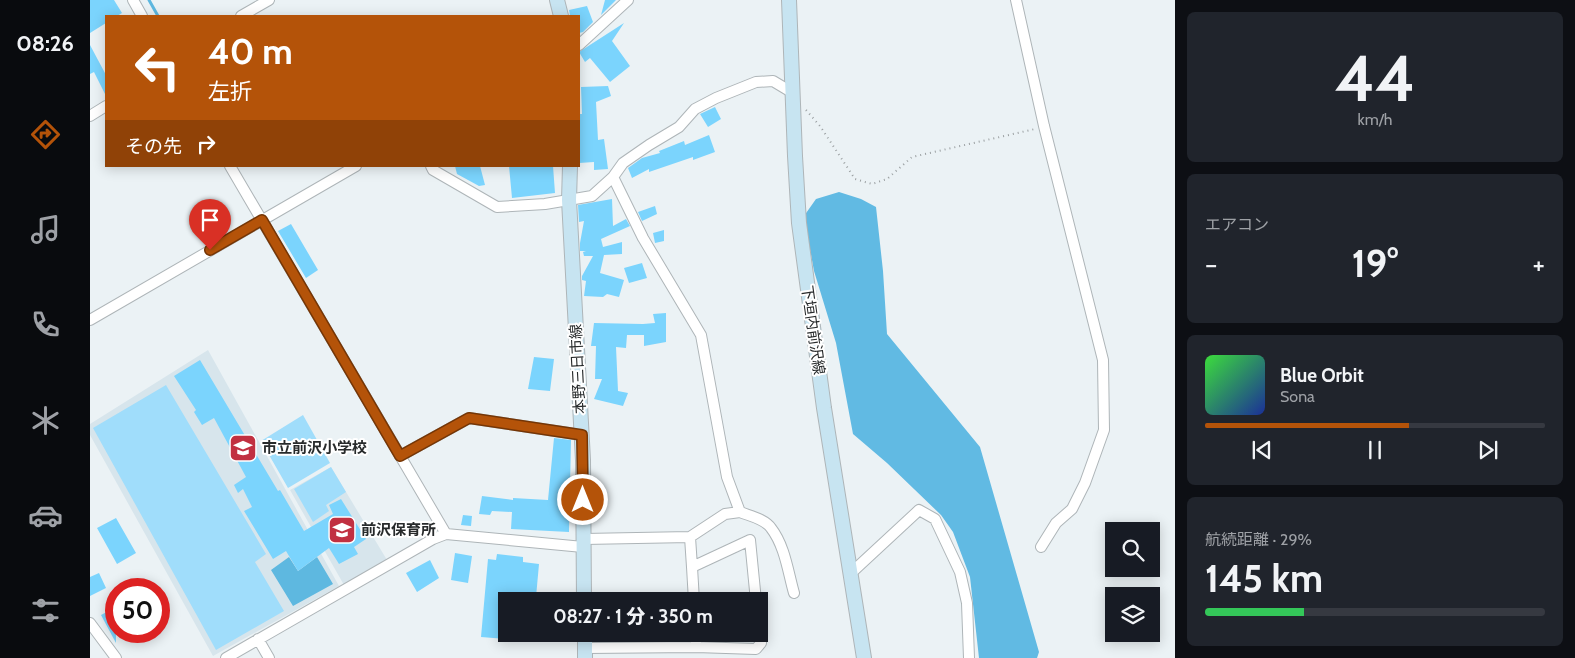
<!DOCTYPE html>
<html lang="ja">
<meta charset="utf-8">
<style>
:root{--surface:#171b24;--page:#20242c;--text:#f1f3f6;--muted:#9ea1a6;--line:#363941;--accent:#b45309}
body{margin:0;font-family:Cabin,"Noto Sans JP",sans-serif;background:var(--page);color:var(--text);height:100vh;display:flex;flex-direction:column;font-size:19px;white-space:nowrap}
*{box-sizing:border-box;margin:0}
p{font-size:16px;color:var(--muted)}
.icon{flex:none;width:28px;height:28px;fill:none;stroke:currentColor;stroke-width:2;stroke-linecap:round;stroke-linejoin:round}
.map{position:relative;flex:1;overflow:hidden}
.sheet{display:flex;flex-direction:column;gap:12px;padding:12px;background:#0d0f14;width:400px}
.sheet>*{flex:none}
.banner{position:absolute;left:15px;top:15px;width:475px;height:152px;border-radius:0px;box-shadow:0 2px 12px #0003;background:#b45309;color:#fff;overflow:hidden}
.controls{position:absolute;left:1015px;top:522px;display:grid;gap:10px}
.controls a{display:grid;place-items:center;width:55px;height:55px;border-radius:0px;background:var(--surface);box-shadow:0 2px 12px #0003;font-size:25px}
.speed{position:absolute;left:15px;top:578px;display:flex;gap:10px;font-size:25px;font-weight:700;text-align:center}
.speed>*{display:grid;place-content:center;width:65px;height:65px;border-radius:50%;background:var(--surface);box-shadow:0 2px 12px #0003;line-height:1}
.speed .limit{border:8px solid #d22;background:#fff;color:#111}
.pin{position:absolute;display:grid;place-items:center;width:42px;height:42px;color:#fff;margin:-51px -21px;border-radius:50% 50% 50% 0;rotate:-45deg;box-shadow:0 0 5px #0007}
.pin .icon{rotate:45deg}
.me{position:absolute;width:55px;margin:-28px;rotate:0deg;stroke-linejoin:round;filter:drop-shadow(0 0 4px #0008)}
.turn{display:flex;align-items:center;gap:18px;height:105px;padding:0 20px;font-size:22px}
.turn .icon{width:65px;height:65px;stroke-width:2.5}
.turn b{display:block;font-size:35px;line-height:42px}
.then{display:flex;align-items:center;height:48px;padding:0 20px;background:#0003;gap:10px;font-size:19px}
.big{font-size:38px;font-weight:800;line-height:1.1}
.sheet .widget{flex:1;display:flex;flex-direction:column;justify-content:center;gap:8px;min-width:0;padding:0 18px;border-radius:8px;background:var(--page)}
.sheet .dial{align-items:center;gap:0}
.dial b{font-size:65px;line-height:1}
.song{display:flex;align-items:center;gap:15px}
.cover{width:60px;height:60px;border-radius:8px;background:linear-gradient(135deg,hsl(120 70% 55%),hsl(230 70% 35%))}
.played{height:5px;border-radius:2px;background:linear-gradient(90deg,var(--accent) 60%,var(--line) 60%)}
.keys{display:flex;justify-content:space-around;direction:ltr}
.heat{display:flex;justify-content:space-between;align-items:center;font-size:28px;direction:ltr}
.charge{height:8px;border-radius:4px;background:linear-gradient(90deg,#34c759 29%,var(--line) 0)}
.trip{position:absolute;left:408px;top:592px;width:270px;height:50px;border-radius:0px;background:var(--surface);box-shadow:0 2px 12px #0003;font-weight:800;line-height:50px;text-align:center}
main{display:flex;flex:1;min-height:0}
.dock{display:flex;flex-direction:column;width:90px;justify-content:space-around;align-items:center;background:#090b0e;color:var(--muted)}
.dock .icon{width:35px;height:35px}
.dock .active{color:var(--accent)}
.dock b{font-size:22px;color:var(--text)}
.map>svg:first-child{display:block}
.built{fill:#d7e5ec}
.green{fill:#a0ddfb}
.forest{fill:#61bae3}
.water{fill:#5eb8e0}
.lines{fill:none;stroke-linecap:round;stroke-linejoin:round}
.stream{stroke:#5eb8e0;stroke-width:3}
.building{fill:#7bd4fd}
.street-casing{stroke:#aeb5b8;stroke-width:12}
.secondary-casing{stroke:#aeb5b8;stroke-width:16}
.path{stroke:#9a9fa1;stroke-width:2;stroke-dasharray:1 4;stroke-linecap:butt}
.street{stroke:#fff;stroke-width:10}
.secondary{stroke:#c7e4f1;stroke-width:14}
.route-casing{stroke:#753606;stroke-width:12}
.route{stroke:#b45309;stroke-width:9}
.labels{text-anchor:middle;stroke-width:4;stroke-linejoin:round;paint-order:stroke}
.street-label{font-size:15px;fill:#272a2b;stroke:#fff}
.poi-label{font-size:15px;font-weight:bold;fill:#272a2b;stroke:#fff;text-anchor:start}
</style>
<main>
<nav class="dock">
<b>08:26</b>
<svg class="icon active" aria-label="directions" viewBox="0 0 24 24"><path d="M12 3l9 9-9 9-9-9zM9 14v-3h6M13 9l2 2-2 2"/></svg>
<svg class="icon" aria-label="music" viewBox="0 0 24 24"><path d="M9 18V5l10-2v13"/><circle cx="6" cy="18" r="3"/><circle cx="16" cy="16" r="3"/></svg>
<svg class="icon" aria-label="phone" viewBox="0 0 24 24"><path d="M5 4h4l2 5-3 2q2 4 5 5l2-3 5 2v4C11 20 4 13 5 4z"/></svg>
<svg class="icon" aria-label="climate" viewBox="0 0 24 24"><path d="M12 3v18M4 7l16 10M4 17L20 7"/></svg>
<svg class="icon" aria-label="car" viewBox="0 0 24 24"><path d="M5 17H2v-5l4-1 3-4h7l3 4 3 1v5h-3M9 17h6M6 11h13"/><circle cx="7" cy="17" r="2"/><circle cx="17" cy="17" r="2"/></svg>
<svg class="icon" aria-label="filters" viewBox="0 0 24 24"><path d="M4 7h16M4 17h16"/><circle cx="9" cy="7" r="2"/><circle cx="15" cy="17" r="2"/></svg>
</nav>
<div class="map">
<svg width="1085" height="658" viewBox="0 0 1085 658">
<rect width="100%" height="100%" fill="#ebf2f5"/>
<path class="built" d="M 118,350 L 249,586 L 123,656 L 0,435 L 0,424 Z
M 241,467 L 297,560 L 254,585 L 200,490 Z"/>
<path class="green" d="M 76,385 L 176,554 L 165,562 L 194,611 L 126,650 L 3,428 Z
M 213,415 L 240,463 L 198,488 L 171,441 Z
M 241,467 L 256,492 L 236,505 L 239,511 L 223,522 L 204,489 Z"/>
<path class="forest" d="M 749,192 L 771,199 L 786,207 L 793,271 L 797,334 L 890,447 L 949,652 L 947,658 L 889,658 L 880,577 L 863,532 L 851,515 L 797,463 L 763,434 L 746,343 L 724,271 L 714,216 L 726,199 Z"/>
<path class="water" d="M 199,557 L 208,571 L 227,557 L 243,584 L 203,606 L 181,570 Z"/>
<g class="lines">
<path class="stream" d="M 59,0 L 68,16"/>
</g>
<path class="building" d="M 0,0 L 24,0 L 32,13 L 27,16 L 16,16 L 16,23 L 0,33 Z
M 515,0 L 526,0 L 511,15 Z
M 497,6 L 503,22 L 493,32 L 489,33 L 489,16 L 480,16 L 479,10 Z
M 534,23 L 522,41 L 540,66 L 520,82 L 500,58 L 495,62 L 489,52 Z
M 0,45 L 16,75 L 16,96 L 4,72 L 0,74 Z
M 518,86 L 521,96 L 506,102 L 508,140 L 514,139 L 518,169 L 504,170 L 504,162 L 489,163 L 489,145 L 490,145 L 489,114 L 492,114 L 491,87 Z
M 625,107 L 631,119 L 618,127 L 610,114 Z
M 619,135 L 625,152 L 603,160 L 603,157 L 559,172 L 559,169 L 542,178 L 538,168 L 552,158 L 570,153 L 569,151 L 594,141 L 595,145 Z
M 365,166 L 390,166 L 395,185 L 389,186 L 367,174 Z
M 419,166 L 463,166 L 465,193 L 422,198 Z
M 522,199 L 523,226 L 536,219 L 540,226 L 511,239 L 513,247 L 532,242 L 532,254 L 514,255 L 510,273 L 534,280 L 529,297 L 517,294 L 513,297 L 494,296 L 496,281 L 492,280 L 492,276 L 503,256 L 494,256 L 493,252 L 496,251 L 490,251 L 490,243 L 494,221 L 489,222 L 488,205 Z
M 565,206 L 567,214 L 552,221 L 548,212 Z
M 201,224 L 228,270 L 216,278 L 188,231 Z
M 574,230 L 574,241 L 565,243 L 563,233 Z
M 552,263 L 557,278 L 539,283 L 534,268 Z
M 576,313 L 576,342 L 554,346 L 554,335 L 537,335 L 536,348 L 526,347 L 528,391 L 538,393 L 533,406 L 504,399 L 512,379 L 505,379 L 506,346 L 501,346 L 504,323 L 553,324 L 565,323 L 563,314 Z
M 444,357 L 464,359 L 460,391 L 438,389 Z
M 110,360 L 188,491 L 190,490 L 214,531 L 243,514 L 239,505 L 251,499 L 276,539 L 264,547 L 268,554 L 249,564 L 239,548 L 208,571 L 196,551 L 183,559 L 154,511 L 162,507 L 153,489 L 148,493 L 144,485 L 156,477 L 124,418 L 112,425 L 104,412 L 106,410 L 84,376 Z
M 464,438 L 481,440 L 479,532 L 421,529 L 422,512 L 402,511 L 400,515 L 389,514 L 392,496 L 423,500 L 423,498 L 458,500 Z
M 373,515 L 382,516 L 381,526 L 371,525 Z
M 26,518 L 46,553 L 27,564 L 7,528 Z
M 365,553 L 382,556 L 378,583 L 361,580 Z
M 407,554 L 433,557 L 433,562 L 449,564 L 446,597 L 441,597 L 440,601 L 416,601 L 416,639 L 391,637 L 398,559 L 406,560 Z
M 340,560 L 349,578 L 327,592 L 316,573 Z
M 9,573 L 16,588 L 0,596 L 0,577 Z
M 26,607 L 26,643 L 11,615 Z"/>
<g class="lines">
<g class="street-casing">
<path id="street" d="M 43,0 L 52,16
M 926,0 L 954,126 L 1013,360 L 1014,430 L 995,483 L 982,509 L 966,523 L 951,547
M 151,16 L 179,0
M 489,45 L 538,0
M 0,116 L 16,106
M 140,166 L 356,534
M 341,166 L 343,170 L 407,207 L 455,204 L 502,196 L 523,177 L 533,163 L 559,145 L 589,127 L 605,109 L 626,98 L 666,82 L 683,81 L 703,93
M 523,177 L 553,238 L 611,335 L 637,477 L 650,512 C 660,516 675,519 681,528 C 695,546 698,572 704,593
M 0,320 L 266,166
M 310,456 L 379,418 L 492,435
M 494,539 L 600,537
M 602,567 L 600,537 L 635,514 L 650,512
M 760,574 L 829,510 L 845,519 L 870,572 L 877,603 L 879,658
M 604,601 L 602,567 L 660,540 L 666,601
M 0,623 L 26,658
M 606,634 L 606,647 L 666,649 L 671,643 L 669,625
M 168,639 L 179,658
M 495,648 L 606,647
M 136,658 L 343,539 L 356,534 L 493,547"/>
</g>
<g class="secondary-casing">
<path id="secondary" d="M 467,0 L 471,16
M 699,0 L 705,156 L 709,223 L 734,408 L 774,658
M 480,166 L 479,200 L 493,460 L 494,601
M 495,634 L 495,658"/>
</g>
<path class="path" d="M 716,110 L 730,126 L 765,179 L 782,184 L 797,179 L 822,157 L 945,129"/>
<use href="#street" class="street"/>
<use href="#secondary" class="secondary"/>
</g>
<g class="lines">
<g class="route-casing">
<path id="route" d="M 120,250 L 172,220 L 310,456 L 379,418 L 492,435 L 493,500"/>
</g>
<use href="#route" class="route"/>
</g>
<defs>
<g id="school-square" transform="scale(1.4375)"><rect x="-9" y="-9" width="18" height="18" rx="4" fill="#c13041" stroke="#fff"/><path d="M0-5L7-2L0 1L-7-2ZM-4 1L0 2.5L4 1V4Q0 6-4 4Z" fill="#fff"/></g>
</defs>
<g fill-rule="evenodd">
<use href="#school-square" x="153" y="448"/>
<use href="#school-square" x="252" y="530"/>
</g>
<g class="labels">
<g class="street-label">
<text transform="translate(723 330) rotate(82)" y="5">下垣内前沢線</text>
<text transform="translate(488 369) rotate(-93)" y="5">本野三日市線</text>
</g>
<g class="poi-label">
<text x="172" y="453">市立前沢小学校</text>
<text x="271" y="535">前沢保育所</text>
</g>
</g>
</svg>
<div class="controls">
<a><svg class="icon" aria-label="search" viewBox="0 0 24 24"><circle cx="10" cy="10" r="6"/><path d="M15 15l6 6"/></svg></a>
<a><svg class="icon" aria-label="layers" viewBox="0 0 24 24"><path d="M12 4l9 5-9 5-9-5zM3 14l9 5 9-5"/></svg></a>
</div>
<div class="speed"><div class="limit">50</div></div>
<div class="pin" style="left:120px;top:250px;background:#d93025"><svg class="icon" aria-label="arrive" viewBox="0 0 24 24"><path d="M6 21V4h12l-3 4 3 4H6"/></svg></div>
<svg class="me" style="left:493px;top:500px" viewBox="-20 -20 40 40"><circle r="17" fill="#b45309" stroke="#fff" stroke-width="3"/><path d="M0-11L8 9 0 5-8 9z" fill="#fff"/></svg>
<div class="trip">08:27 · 1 分 · 350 m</div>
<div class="banner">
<div class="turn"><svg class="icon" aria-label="left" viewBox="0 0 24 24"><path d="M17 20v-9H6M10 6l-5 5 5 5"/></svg><div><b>40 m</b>左折</div></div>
<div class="then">その先<svg class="icon" aria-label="right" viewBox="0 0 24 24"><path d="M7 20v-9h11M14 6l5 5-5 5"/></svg></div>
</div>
</div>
<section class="sheet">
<div class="widget dial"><b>44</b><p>km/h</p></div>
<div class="widget"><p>エアコン</p>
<div class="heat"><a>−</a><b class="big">19°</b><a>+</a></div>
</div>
<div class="widget">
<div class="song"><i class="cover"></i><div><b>Blue Orbit</b><p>Sona</p></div></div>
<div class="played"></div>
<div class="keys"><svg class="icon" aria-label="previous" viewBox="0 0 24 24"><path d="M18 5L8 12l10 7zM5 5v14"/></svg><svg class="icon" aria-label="pause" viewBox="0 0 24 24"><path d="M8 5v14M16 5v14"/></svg><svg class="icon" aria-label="next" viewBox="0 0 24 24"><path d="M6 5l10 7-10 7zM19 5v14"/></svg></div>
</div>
<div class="widget"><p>航続距離 · 29%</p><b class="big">145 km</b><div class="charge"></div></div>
</section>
</main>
